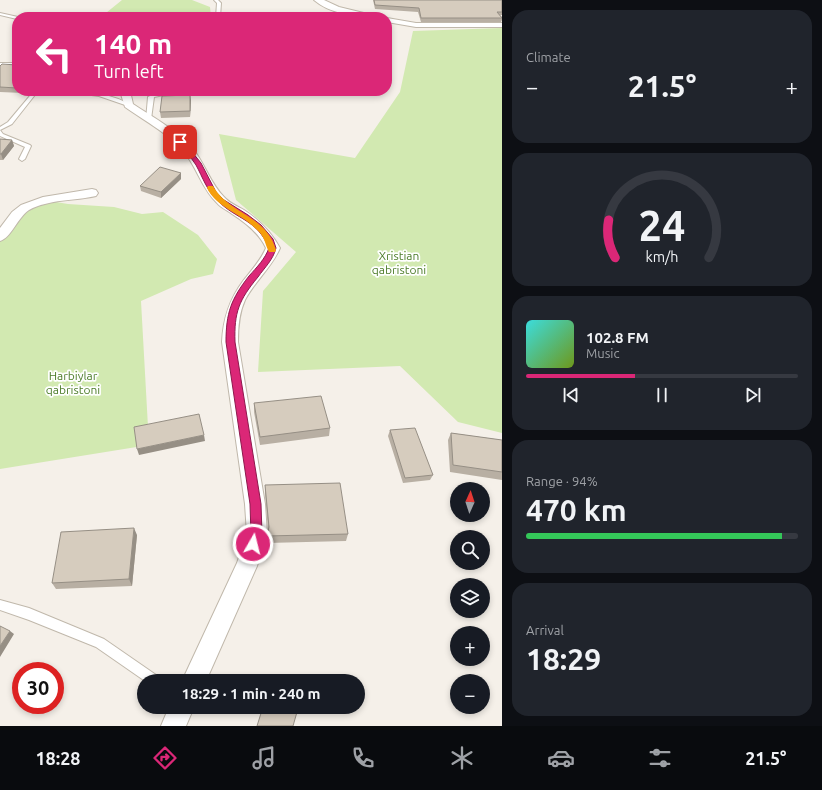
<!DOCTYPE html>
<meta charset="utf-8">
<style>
:root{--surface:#171b24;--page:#20242c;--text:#f1f3f6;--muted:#9ea1a6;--line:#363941;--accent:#db2777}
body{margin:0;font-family:Ubuntu,sans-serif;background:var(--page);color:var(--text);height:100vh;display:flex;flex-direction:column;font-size:15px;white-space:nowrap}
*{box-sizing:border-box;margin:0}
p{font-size:13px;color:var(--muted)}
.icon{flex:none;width:22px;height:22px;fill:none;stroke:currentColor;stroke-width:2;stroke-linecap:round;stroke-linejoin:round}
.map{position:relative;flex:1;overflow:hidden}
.drawer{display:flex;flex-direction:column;gap:10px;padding:10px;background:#0d0f14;width:320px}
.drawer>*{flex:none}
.banner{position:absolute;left:12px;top:12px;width:380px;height:84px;border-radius:16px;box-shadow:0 2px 6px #0003;background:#db2777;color:#fff;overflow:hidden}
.needle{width:26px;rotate:3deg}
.tools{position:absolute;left:450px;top:482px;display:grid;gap:8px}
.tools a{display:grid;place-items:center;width:40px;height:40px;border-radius:50%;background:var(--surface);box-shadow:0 2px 6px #0003;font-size:20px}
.speed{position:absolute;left:12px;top:662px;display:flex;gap:8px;font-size:20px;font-weight:700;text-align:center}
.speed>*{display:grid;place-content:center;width:52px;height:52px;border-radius:50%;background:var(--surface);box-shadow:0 2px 6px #0003;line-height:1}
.speed .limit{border:6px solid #d22;background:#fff;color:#111}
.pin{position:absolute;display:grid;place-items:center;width:34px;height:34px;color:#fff;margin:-17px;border-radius:8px;box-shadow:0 2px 6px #0006}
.me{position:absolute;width:44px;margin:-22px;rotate:8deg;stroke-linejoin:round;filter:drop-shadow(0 0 3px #0008)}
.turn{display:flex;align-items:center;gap:14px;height:84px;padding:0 16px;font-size:18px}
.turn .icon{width:52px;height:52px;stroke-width:2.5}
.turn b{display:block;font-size:28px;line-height:34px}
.big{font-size:30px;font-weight:600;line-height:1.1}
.drawer .widget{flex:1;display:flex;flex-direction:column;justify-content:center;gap:6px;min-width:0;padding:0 14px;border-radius:16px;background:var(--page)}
.drawer .dial{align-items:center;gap:0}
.dial svg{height:104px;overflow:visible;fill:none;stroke:var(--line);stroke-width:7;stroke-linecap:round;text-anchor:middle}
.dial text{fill:var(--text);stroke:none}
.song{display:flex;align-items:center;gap:12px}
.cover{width:48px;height:48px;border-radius:6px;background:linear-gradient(135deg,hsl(180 70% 55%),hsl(80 70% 35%))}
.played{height:4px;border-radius:2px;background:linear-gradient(90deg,var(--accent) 40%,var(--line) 40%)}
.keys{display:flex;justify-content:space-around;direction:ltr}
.heat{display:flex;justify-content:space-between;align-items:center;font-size:22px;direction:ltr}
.charge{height:6px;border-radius:3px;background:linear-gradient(90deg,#34c759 94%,var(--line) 0)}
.trip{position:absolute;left:137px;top:674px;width:228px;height:40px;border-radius:20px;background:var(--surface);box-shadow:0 2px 6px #0003;font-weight:600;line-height:40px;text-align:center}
.tabs{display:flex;height:64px;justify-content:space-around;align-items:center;background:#090b0e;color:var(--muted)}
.tabs .icon{width:28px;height:28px}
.tabs .selected{color:var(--accent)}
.tabs b{font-size:18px;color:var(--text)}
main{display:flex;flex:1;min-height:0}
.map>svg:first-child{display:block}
.green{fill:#d2e9b1}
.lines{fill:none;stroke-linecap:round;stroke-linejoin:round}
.lane-casing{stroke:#c0b8ab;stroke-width:2}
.street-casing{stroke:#c0b8ab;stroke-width:2}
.lane{fill:#fff;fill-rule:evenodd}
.street{fill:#fff;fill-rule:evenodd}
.wall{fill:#b8afa3}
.shaded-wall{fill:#968f85}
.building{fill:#d6ccbe;stroke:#968f85}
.route{fill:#db2777;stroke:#8e194d}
.slow{fill:#f59e0b}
.labels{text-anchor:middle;stroke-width:3.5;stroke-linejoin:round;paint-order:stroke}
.park-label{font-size:12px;fill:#4c7c29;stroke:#fff}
</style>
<main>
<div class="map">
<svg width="502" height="726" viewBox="0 0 502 726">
<rect width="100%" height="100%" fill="#f5f0e9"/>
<path class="green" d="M 122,0 L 192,0 L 210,7 L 211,17 L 101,17 Z
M 502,28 L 502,433 L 458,422 L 400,366 L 258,372 L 263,291 L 296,252 L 236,200 L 219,134 L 355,158 L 400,92 L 413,31 Z
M 44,200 L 68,204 L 114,207 L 142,214 L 163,212 L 198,235 L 217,259 L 213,274 L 191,279 L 141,301 L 149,445 L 0,469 L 0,231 L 19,207 Z"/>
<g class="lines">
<g class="lane-casing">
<path id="lane" d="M 214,0 L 218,0 L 221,3 L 220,17 L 216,17 L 217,3 Z
M 0,13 L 18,17 L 17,19 L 0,15 Z
M 0,63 L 17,63 L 17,65 L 0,65 Z
M 34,91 L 38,91 L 12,124 L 0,130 L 3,134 L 30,145 L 31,146 L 25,159 L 22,161 L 19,159 L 25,147 L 0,136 L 0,127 L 8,122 Z
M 67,91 C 86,91 114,94 130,105 L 128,106 L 99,96 L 69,92 Z
M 173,91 L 183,91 L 154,97 L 151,119 L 146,120 L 148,97 L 152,95 Z
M 0,600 L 29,608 L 104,639 L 159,677 L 161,681 L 145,681 L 96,647 L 29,620 L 0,610 Z"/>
</g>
<g class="street-casing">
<path id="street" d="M 314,0 L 324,0 L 339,7 L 372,15 L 373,17 C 354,17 329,13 314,0 Z
M 387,18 L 416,23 L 502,23 L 502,27 L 416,27 L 387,22 Z
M 120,91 L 130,91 L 133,104 C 154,118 179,131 196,153 C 206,167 211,184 224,197 C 229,203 237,206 244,210 C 259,220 271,232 280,248 C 272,267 255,281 245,300 C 239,313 238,327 238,342 L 265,504 L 267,534 L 257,566 L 206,681 L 182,681 L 237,563 L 247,534 L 245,504 L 222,342 C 223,319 229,300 243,281 C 251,271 261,260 266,248 C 259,233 246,223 232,214 C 227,210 221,208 217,203 C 203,190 198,171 187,156 C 172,135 146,122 125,107 Z
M 92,189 L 96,190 L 98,193 L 96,196 C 75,201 49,199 29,210 C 18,217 11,238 0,241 L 0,228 L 12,212 L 21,205 L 43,197 Z
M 169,707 L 194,707 L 186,726 L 161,726 Z"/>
</g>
<use href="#lane" class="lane"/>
<use href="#street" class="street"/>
</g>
<path class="wall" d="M 373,0 L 502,0 L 502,15 L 500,15 L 502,17 L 502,20 L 501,22 L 421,22 L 418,12 L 375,9 Z
M 17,65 L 17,91 L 25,91 L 23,93 L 0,92 L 0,66 Z
M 191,100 L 190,117 L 161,118 L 160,112 Z
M 0,139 L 12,140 L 14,146 L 3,160 L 0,160 Z
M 181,179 L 161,198 L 141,191 L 140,186 Z
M 254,403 L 330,428 L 329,436 L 260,445 L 254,412 Z
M 390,430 L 433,475 L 430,480 L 403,483 L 388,436 Z
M 451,433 L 502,440 L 502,480 L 450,472 L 448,440 Z
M 265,485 L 348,534 L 346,541 L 267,543 L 268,530 L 265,493 Z
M 137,535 L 132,586 L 56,589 L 52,583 Z"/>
<path class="shaded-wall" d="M 190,95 L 191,100 L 190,117 Z
M 12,140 L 14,146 L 3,160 L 1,154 Z
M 181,173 L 181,179 L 161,198 L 161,192 Z
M 204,435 L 205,441 L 139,455 L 137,449 Z
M 134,528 L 137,535 L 132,586 L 129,579 Z
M 10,631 L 14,634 L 0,657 L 0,646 Z"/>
<path class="building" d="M 374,0 L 502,0 L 502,12 L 497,12 L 502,18 L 421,18 L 419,8 L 375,5 Z
M 2,64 L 17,65 L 17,88 L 0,87 L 0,66 Z
M 190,95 L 190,111 L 160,112 L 162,96 Z
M 0,139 L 12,140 L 1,154 L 0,154 Z
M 160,167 L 181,173 L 161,192 L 140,186 Z
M 321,396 L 330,428 L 260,437 L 254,403 Z
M 199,414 L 204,435 L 137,449 L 134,427 Z
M 415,428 L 433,475 L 405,478 L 390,430 Z
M 451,433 L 502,440 L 502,472 L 453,465 Z
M 340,483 L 348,534 L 267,536 L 269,527 L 265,485 Z
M 134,528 L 129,579 L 52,583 L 61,532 Z
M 0,626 L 10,631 L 0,646 Z
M 263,707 L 285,707 L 297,712 L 293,726 L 257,726 Z"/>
<path class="route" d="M 178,141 L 183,141 L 201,163 L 216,192 L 224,200 L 248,215 L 261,225 L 273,239 L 276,248 C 273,260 265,267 258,277 C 239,300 234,312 235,342 L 261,504 L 262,534 L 257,548 L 253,550 L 249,548 L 247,544 L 251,534 L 250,504 L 226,342 C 226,313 231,299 249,276 C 257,267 265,259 269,248 C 257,219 237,220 218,201 C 207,191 203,178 196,165 C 191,157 184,150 178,144 Z"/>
<path class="slow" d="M 208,186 L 213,186 C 229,214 266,215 276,250 L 275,252 L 269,252 C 264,242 265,236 255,228 C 240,213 216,207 207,188 Z"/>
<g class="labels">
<g class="park-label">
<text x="399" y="260">Xristian<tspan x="399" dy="14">qabristoni</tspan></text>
<text x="73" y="380">Harbiylar<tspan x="73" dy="14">qabristoni</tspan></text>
</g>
</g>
</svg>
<div class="tools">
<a><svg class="needle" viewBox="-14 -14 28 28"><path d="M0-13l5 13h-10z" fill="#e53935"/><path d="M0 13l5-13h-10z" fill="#9ea1a6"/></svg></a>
<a><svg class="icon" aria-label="search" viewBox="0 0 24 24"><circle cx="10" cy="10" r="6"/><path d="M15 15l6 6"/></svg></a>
<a><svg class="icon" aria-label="layers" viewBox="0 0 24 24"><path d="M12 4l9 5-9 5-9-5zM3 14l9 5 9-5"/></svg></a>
<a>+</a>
<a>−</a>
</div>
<div class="speed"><div class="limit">30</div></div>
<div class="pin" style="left:180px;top:142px;background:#d93025"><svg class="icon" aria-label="arrive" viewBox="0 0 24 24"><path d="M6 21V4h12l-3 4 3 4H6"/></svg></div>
<svg class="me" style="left:253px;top:544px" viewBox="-20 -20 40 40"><circle r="17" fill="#db2777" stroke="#fff" stroke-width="3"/><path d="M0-11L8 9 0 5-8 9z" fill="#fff"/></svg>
<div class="trip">18:29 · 1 min · 240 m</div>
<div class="banner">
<div class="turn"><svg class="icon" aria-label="left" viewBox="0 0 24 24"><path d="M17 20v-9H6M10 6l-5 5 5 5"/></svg><div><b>140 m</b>Turn left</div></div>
</div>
</div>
<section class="drawer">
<div class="widget"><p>Climate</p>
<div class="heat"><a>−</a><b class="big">21.5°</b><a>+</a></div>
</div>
<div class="widget dial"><svg viewBox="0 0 100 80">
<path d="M14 69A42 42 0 1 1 86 69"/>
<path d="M14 69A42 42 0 0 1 9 40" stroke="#db2777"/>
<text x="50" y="56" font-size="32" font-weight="700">24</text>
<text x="50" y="72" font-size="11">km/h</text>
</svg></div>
<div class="widget">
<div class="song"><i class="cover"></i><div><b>102.8 FM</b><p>Music</p></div></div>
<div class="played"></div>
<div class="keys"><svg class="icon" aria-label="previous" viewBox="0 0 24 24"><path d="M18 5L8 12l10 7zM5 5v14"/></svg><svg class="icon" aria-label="pause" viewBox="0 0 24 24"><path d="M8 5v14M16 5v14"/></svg><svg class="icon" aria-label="next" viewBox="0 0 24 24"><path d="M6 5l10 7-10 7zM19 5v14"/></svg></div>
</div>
<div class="widget"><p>Range · 94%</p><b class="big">470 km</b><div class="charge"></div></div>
<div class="widget"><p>Arrival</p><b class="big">18:29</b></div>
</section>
</main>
<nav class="tabs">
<b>18:28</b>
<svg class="icon selected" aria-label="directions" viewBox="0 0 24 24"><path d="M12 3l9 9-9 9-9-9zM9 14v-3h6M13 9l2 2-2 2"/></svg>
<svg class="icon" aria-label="music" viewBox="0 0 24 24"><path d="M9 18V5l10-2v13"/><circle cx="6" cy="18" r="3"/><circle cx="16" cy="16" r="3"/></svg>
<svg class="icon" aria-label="phone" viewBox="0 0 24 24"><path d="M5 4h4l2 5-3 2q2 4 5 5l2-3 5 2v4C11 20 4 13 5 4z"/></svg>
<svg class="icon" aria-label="climate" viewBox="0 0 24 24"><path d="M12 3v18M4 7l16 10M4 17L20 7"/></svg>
<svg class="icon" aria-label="car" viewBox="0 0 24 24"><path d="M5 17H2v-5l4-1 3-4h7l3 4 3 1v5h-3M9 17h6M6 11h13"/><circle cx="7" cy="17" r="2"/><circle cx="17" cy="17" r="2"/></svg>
<svg class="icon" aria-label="filters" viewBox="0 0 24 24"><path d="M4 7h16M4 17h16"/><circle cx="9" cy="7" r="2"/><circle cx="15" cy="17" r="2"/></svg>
<b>21.5°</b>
</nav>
